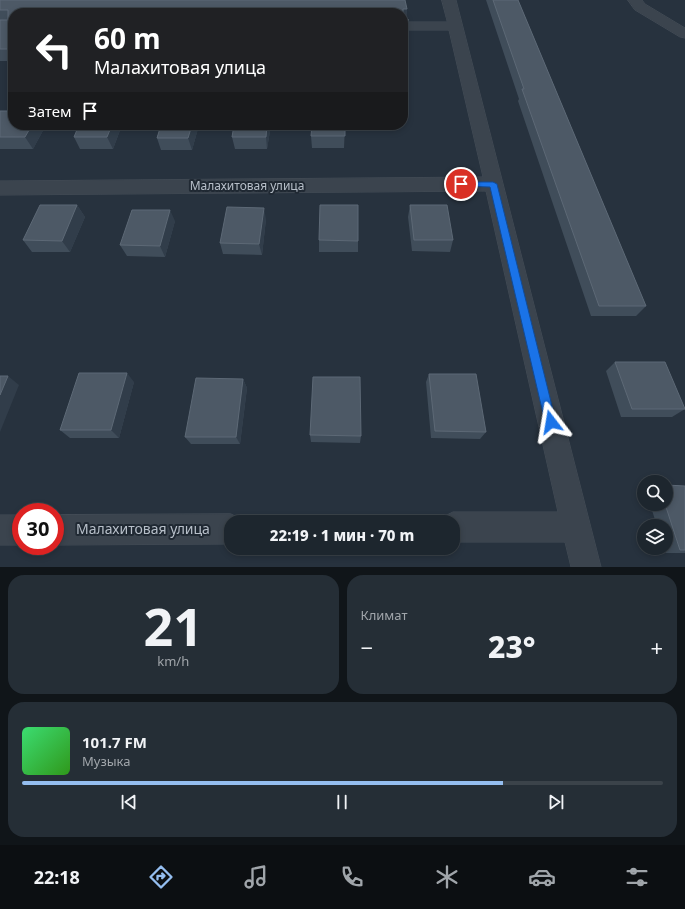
<!DOCTYPE html>
<html lang="ru">
<meta charset="utf-8">
<style>
:root{--surface:#1d262e;--page:#252e36;--text:#f1f3f6;--muted:#a0a5aa;--line:#3b434a;--accent:#95bef0}
body{margin:0;font-family:"Noto Sans",sans-serif;background:var(--page);color:var(--text);height:100vh;display:flex;flex-direction:column;font-size:15px;white-space:nowrap}
*{box-sizing:border-box;margin:0}
p{font-size:13px;color:var(--muted)}
.icon{flex:none;width:22px;height:22px;fill:none;stroke:currentColor;stroke-width:2;stroke-linecap:round;stroke-linejoin:round}
.map{position:relative;height:567px;overflow:hidden}
.side{display:flex;flex-direction:column;gap:8px;padding:8px;background:#101519;flex:1}
.side>*{flex:none}
.guide{position:absolute;left:8px;top:8px;width:400px;height:122px;border-radius:16px;box-shadow:0 2px 6px #0003,0 0 0 1px var(--line);background:#202124;color:#fff;overflow:hidden}
.fabs{position:absolute;left:637px;top:475px;display:grid;gap:8px}
.fabs a{display:grid;place-items:center;width:36px;height:36px;border-radius:50%;background:var(--surface);box-shadow:0 2px 6px #0003,0 0 0 1px var(--line);font-size:20px}
.speed{position:absolute;left:12px;top:503px;display:flex;gap:8px;font-size:20px;font-weight:700;text-align:center}
.speed>*{display:grid;place-content:center;width:52px;height:52px;border-radius:50%;background:var(--surface);box-shadow:0 2px 6px #0003,0 0 0 1px var(--line);line-height:1}
.speed .limit{border:6px solid #d22;background:#fff;color:#111}
.pin{position:absolute;display:grid;place-items:center;width:34px;height:34px;color:#fff;margin:-17px;border:2px solid #fff;border-radius:50%;box-shadow:0 1px 4px #0007}
.me{position:absolute;width:44px;margin:-22px;rotate:346deg;stroke-linejoin:round;filter:drop-shadow(0 0 3px #0008)}
.turn{display:flex;align-items:center;gap:14px;height:84px;padding:0 20px;font-size:18px}
.turn .icon{width:52px;height:52px;stroke-width:2.5}
.turn b{display:block;font-size:28px;line-height:34px}
.then{display:flex;align-items:center;height:38px;padding:0 20px;background:#0003;gap:8px;font-size:15px}
.big{font-size:30px;font-weight:800;line-height:1.1}
.side .widget{flex:1;display:flex;flex-direction:column;justify-content:center;gap:6px;min-width:0;padding:0 14px;border-radius:16px;background:var(--page)}
.side .dial{align-items:center;gap:0}
.dial b{font-size:52px;line-height:1}
.song{display:flex;align-items:center;gap:12px}
.cover{width:48px;height:48px;border-radius:6px;background:linear-gradient(135deg,hsl(140 70% 55%),hsl(110 70% 35%))}
.played{height:4px;border-radius:2px;background:linear-gradient(90deg,var(--accent) 75%,var(--line) 75%)}
.keys{display:flex;justify-content:space-around;direction:ltr}
.heat{display:flex;justify-content:space-between;align-items:center;font-size:22px;direction:ltr}
.side .tiles{flex:1;display:grid;gap:8px;grid-template-columns:1fr 1fr}
.widget:last-child{grid-column:span 2}
.trip{position:absolute;left:224px;top:515px;width:236px;height:40px;border-radius:16px;background:var(--surface);box-shadow:0 2px 6px #0003,0 0 0 1px var(--line);font-weight:800;line-height:40px;text-align:center}
.tab-bar{display:flex;height:64px;justify-content:space-around;align-items:center;background:#0c0f12;color:var(--muted)}
.tab-bar .icon{width:28px;height:28px}
.tab-bar .on{color:var(--accent)}
.tab-bar b{font-size:18px;color:var(--text)}
.map>svg:first-child{display:block}
.lines{fill:none;stroke-linecap:round;stroke-linejoin:round}
.minor-casing{stroke:#444d57;stroke-width:1}
.minor{fill:#3b444e;fill-rule:evenodd}
.wall{fill:#404d5a}
.shaded-wall{fill:#313d4a}
.building{fill:#4d5966;stroke:#5d6976}
.route{fill:#1a73e8;stroke:#114b97}
.labels{text-anchor:middle;stroke-width:4;stroke-linejoin:round;paint-order:stroke}
.street-label{font-size:12px;fill:#b7bfc9;stroke:#202933}
.near-street-label{font-size:14px;fill:#b7bfc9;stroke:#202933}
</style>
<div class="map">
<svg width="685" height="567" viewBox="0 0 685 567">
<rect width="100%" height="100%" fill="#27323e"/>
<g class="lines">
<g class="minor-casing">
<path id="minor" d="M 442,0 L 456,0 L 601,567 L 571,567 L 565,542 L 453,542 L 453,522 L 440,522 L 443,517 L 453,512 L 558,512 L 486,191 L 0,195 L 0,181 L 483,177 L 449,30 L 403,30 L 403,22 L 447,22 Z
M 628,0 L 642,0 L 645,4 L 685,28 L 685,38 L 680,37 L 635,10 Z
M 231,514 L 241,519 L 243,522 L 231,522 L 231,544 L 55,545 L 55,515 Z
M 0,515 L 21,515 L 21,545 L 0,545 Z"/>
</g>
<use href="#minor" class="minor"/>
</g>
<path class="wall" d="M 0,0 L 407,9 L 406,19 L 409,20 L 408,32 L 403,33 L 403,13 L 13,13 L 13,61 L 0,61 Z
M 486,0 L 518,0 L 646,306 L 636,316 L 591,316 L 518,101 L 519,99 Z
M 0,111 L 13,125 L 46,125 L 33,149 L 0,149 Z
M 122,125 L 113,149 L 80,149 L 74,137 Z
M 161,125 L 199,125 L 192,150 L 161,150 L 157,138 Z
M 234,125 L 271,125 L 267,149 L 235,149 L 232,137 Z
M 345,125 L 344,148 L 312,148 L 311,136 Z
M 77,205 L 85,217 L 70,252 L 32,252 L 23,240 Z
M 410,205 L 453,240 L 450,252 L 412,251 L 408,217 Z
M 266,219 L 262,255 L 223,254 L 220,243 Z
M 175,221 L 165,257 L 127,256 L 120,245 Z
M 319,240 L 358,241 L 358,252 L 319,252 Z
M 615,362 L 685,409 L 672,417 L 621,417 L 606,371 Z
M 429,374 L 486,432 L 480,439 L 431,438 L 426,382 Z
M 243,379 L 247,388 L 240,444 L 191,444 L 185,437 Z
M 134,382 L 119,438 L 70,438 L 60,430 Z
M 310,435 L 361,436 L 360,443 L 311,442 Z
M 685,486 L 685,553 L 666,553 L 665,548 L 666,548 L 666,526 L 657,526 L 650,504 L 666,504 Z"/>
<path class="shaded-wall" d="M 403,9 L 407,9 L 406,20 L 403,21 Z
M 32,125 L 46,125 L 33,149 L 25,137 Z
M 112,125 L 122,125 L 113,149 L 107,137 Z
M 192,125 L 199,125 L 192,150 L 188,138 Z
M 267,125 L 271,125 L 267,149 L 266,137 Z
M 77,205 L 85,217 L 70,252 L 62,241 Z
M 264,208 L 266,219 L 262,255 L 259,244 Z
M 170,210 L 175,221 L 165,257 L 160,246 Z
M 127,373 L 134,382 L 119,438 L 111,430 Z
M 8,376 L 19,385 L 0,432 L 0,395 Z
M 243,379 L 247,388 L 240,444 L 236,437 Z"/>
<path class="building" d="M 0,0 L 405,0 L 407,9 L 403,9 L 403,13 L 13,13 L 13,49 L 0,49 L 0,20 L 8,20 L 8,10 L 0,10 Z
M 493,0 L 518,0 L 646,306 L 599,306 L 522,89 L 524,89 Z
M 403,18 L 409,20 L 403,21 Z
M 0,111 L 13,111 L 13,125 L 32,125 L 25,137 L 0,137 Z
M 79,125 L 112,125 L 107,137 L 74,137 Z
M 161,125 L 192,125 L 188,138 L 157,138 Z
M 234,125 L 267,125 L 266,137 L 232,137 Z
M 312,125 L 345,125 L 345,136 L 311,136 Z
M 40,205 L 77,205 L 62,241 L 23,240 Z
M 320,205 L 358,205 L 358,241 L 319,240 Z
M 410,205 L 447,205 L 453,240 L 414,240 Z
M 227,207 L 264,208 L 259,244 L 220,243 Z
M 132,210 L 170,210 L 160,246 L 120,245 Z
M 615,362 L 665,362 L 685,409 L 632,409 Z
M 79,373 L 127,373 L 111,430 L 60,430 Z
M 429,374 L 476,374 L 486,432 L 435,431 Z
M 0,376 L 8,376 L 0,395 Z
M 313,377 L 360,377 L 361,436 L 310,435 Z
M 196,378 L 243,379 L 236,437 L 185,437 Z
M 666,485 L 685,486 L 685,550 L 680,550 L 665,504 L 666,504 Z"/>
<path class="route" d="M 461,182 L 493,182 L 497,184 L 556,422 L 555,426 L 551,428 L 547,426 L 545,422 L 490,187 L 459,186 L 457,184 Z"/>
<g class="labels">
<g class="street-label">
<text x="247" y="190">Малахитовая улица</text>
</g>
<g class="near-street-label">
<text x="143" y="534">Малахитовая улица</text>
</g>
</g>
</svg>
<div class="fabs">
<a><svg class="icon" aria-label="search" viewBox="0 0 24 24"><circle cx="10" cy="10" r="6"/><path d="M15 15l6 6"/></svg></a>
<a><svg class="icon" aria-label="layers" viewBox="0 0 24 24"><path d="M12 4l9 5-9 5-9-5zM3 14l9 5 9-5"/></svg></a>
</div>
<div class="speed"><div class="limit">30</div></div>
<div class="pin" style="left:461px;top:184px;background:#d93025"><svg class="icon" aria-label="arrive" viewBox="0 0 24 24"><path d="M6 21V4h12l-3 4 3 4H6"/></svg></div>
<svg class="me" style="left:551px;top:422px" viewBox="-20 -20 40 40"><path d="M0-17L14 15 0 8-14 15z" fill="#1a73e8" stroke="#fff" stroke-width="4"/></svg>
<div class="trip">22:19 · 1 мин · 70 m</div>
<div class="guide">
<div class="turn"><svg class="icon" aria-label="left" viewBox="0 0 24 24"><path d="M17 20v-9H6M10 6l-5 5 5 5"/></svg><div><b>60 m</b>Малахитовая улица</div></div>
<div class="then">Затем<svg class="icon" aria-label="arrive" viewBox="0 0 24 24"><path d="M6 21V4h12l-3 4 3 4H6"/></svg></div>
</div>
</div>
<section class="side">
<div class="tiles">
<div class="widget dial"><b>21</b><p>km/h</p></div>
<div class="widget"><p>Климат</p>
<div class="heat"><a>−</a><b class="big">23°</b><a>+</a></div>
</div>
<div class="widget">
<div class="song"><i class="cover"></i><div><b>101.7 FM</b><p>Музыка</p></div></div>
<div class="played"></div>
<div class="keys"><svg class="icon" aria-label="previous" viewBox="0 0 24 24"><path d="M18 5L8 12l10 7zM5 5v14"/></svg><svg class="icon" aria-label="pause" viewBox="0 0 24 24"><path d="M8 5v14M16 5v14"/></svg><svg class="icon" aria-label="next" viewBox="0 0 24 24"><path d="M6 5l10 7-10 7zM19 5v14"/></svg></div>
</div>
</div>
</section>
<nav class="tab-bar">
<b>22:18</b>
<svg class="icon on" aria-label="directions" viewBox="0 0 24 24"><path d="M12 3l9 9-9 9-9-9zM9 14v-3h6M13 9l2 2-2 2"/></svg>
<svg class="icon" aria-label="music" viewBox="0 0 24 24"><path d="M9 18V5l10-2v13"/><circle cx="6" cy="18" r="3"/><circle cx="16" cy="16" r="3"/></svg>
<svg class="icon" aria-label="phone" viewBox="0 0 24 24"><path d="M5 4h4l2 5-3 2q2 4 5 5l2-3 5 2v4C11 20 4 13 5 4z"/></svg>
<svg class="icon" aria-label="climate" viewBox="0 0 24 24"><path d="M12 3v18M4 7l16 10M4 17L20 7"/></svg>
<svg class="icon" aria-label="car" viewBox="0 0 24 24"><path d="M5 17H2v-5l4-1 3-4h7l3 4 3 1v5h-3M9 17h6M6 11h13"/><circle cx="7" cy="17" r="2"/><circle cx="17" cy="17" r="2"/></svg>
<svg class="icon" aria-label="filters" viewBox="0 0 24 24"><path d="M4 7h16M4 17h16"/><circle cx="9" cy="7" r="2"/><circle cx="15" cy="17" r="2"/></svg>
</nav>
